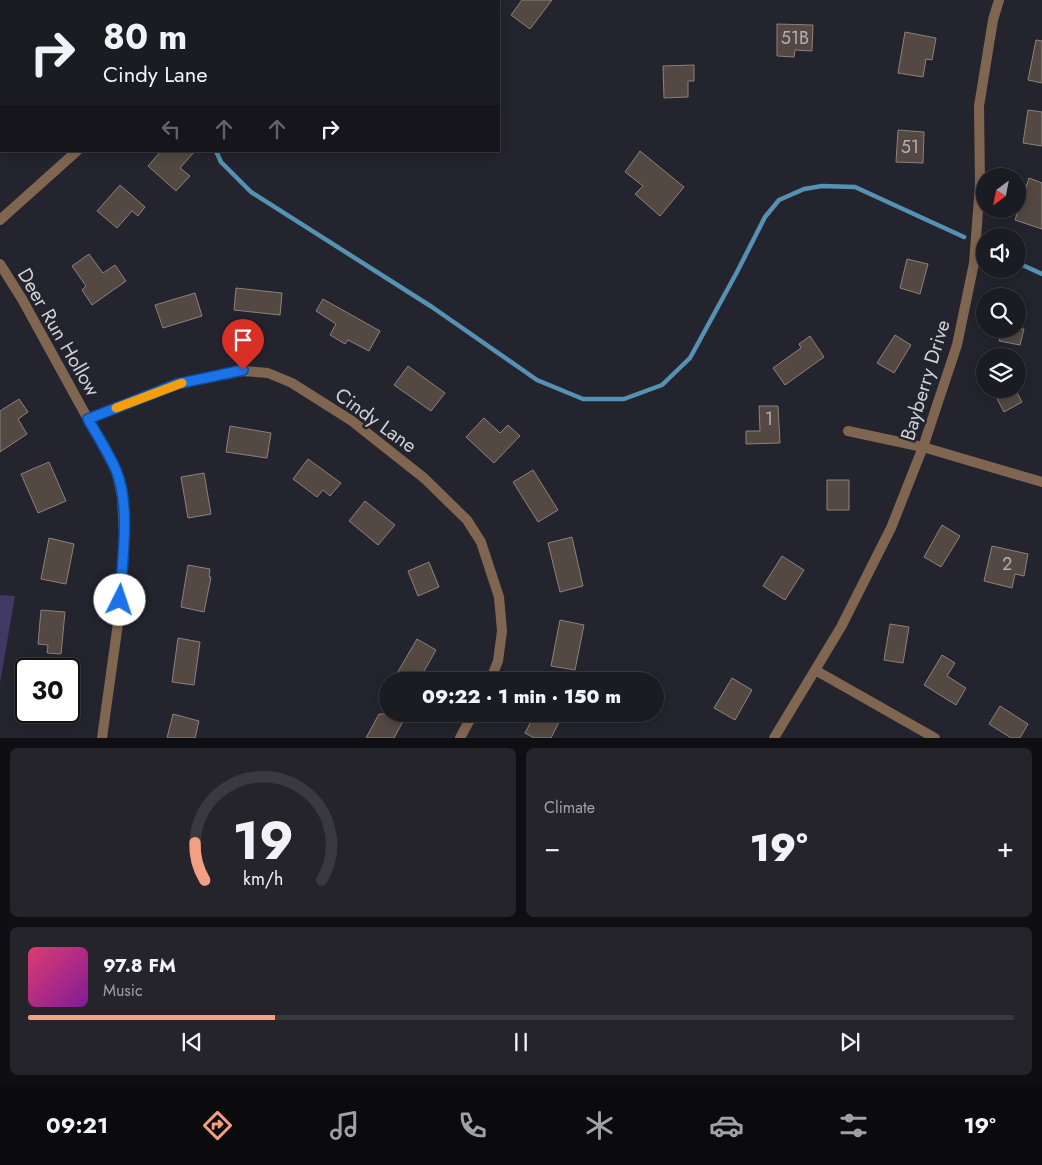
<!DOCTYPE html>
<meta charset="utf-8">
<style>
:root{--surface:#1b1b22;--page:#24242a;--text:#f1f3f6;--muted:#a0a1a5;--line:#393940;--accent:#f39f84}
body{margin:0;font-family:Jost,sans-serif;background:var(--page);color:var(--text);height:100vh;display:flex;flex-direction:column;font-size:19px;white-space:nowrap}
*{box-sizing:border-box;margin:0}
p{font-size:16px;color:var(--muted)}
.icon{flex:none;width:28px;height:28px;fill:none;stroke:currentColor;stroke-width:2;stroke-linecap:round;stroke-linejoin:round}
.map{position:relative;height:738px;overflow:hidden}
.details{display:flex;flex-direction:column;gap:10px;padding:10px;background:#0f0f13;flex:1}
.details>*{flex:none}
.top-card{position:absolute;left:0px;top:0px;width:500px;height:152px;box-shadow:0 2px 12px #0003,0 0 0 1px var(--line);background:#1b1b22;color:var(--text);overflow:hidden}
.needle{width:32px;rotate:212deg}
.buttons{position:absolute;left:976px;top:168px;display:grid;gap:10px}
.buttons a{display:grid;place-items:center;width:50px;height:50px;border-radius:50%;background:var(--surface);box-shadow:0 2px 12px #0003,0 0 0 1px var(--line);font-size:25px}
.speed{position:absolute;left:15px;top:658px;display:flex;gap:10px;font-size:25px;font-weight:700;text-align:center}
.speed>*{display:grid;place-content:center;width:65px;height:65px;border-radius:50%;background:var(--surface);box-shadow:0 2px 12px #0003,0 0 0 1px var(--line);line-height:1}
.speed .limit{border:2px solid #111;border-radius:8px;background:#fff;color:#111}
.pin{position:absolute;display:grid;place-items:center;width:42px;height:42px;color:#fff;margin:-51px -21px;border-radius:50% 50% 50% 0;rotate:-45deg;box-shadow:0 0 5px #0007}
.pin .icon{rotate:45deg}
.me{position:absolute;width:55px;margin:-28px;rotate:4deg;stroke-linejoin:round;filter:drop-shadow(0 0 4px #0008)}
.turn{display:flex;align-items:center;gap:18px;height:105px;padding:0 20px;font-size:22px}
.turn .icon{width:65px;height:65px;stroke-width:2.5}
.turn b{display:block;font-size:35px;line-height:42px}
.lanes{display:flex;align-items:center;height:48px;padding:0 20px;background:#0003;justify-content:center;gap:25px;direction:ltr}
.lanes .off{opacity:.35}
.big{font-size:38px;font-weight:800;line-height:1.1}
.details .tile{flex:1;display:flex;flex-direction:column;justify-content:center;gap:8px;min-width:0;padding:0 18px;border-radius:8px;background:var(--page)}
.details .dial{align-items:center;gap:0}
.dial svg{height:130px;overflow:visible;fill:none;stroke:var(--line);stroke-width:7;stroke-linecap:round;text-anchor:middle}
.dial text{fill:var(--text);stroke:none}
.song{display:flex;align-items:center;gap:15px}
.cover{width:60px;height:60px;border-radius:8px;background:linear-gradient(135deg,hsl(340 70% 55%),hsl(290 70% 35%))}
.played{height:5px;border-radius:2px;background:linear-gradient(90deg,var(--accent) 25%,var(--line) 25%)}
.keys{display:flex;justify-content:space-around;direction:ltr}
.heat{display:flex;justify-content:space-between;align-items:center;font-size:28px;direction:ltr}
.details .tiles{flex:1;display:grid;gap:10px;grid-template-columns:1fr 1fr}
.tile:last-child{grid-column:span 2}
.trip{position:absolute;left:379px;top:672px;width:285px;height:50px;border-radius:25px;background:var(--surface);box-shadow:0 2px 12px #0003,0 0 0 1px var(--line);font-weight:800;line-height:50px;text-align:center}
.tab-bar{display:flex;height:80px;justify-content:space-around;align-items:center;background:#0b0b0e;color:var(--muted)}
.tab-bar .icon{width:35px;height:35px}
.tab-bar .on{color:var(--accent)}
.tab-bar b{font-size:22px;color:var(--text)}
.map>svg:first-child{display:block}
.green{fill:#3f3963}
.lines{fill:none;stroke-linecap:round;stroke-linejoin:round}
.stream{stroke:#5591b2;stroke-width:4.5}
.building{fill:#534842;stroke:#8e817a}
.street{stroke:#806650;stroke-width:10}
.route-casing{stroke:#114b97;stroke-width:12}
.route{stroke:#1a73e8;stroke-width:9}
.slow{stroke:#f59e0b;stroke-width:9}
.labels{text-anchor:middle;stroke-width:5;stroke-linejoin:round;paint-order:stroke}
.number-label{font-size:18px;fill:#b2aeb2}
.street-label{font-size:20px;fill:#d1d0d7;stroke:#24242e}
</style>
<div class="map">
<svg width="1042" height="738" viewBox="0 0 1042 738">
<rect width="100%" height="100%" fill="#24242e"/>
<path class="green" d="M 0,595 L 15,596 L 0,683 Z"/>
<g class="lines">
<path class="stream" d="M 195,1 L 195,0
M 216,151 L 221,162 L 251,192 L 432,307 L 537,380 L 583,399 L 624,399 L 662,385 L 690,358 L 737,272 L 765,217 L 779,200 L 804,189 L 822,186 L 855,187 L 964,237
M 1018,263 L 1042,274"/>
</g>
<path class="building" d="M 522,0 L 552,0 L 530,29 L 511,15 Z
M 777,24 L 813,25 L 812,51 L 795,50 L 794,57 L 777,56 Z
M 905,32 L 936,38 L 932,60 L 926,59 L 923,77 L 898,73 Z
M 1036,40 L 1042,41 L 1042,83 L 1028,80 Z
M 694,65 L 694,81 L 688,81 L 688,97 L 664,98 L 663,66 Z
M 1028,110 L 1042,112 L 1042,146 L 1023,143 Z
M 898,130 L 924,132 L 923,163 L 896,162 Z
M 161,151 L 195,151 L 180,168 L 190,176 L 176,191 L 148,166 Z
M 640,151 L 684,187 L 660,216 L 635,194 L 643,186 L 625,172 Z
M 1029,178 L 1042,183 L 1042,229 L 1015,220 Z
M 120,185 L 145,207 L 138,216 L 132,211 L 117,228 L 97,211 Z
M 89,254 L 103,273 L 115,265 L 126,281 L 92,305 L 82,290 L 86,286 L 72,266 Z
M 907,259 L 928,264 L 920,294 L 900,288 Z
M 236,288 L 282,293 L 280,315 L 234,310 Z
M 195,293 L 202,316 L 163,328 L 155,305 Z
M 323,299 L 380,331 L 369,351 L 348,340 L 345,344 L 330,335 L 336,324 L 316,311 Z
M 1002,329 L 1024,329 L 1020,345 L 999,341 Z
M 895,335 L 911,345 L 894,373 L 877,363 Z
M 810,336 L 824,357 L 785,385 L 773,368 L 801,348 L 799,344 Z
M 408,366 L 445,393 L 431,411 L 394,385 Z
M 992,389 L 1015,389 L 1022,402 L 1004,412 Z
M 19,399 L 28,412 L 18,419 L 27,434 L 0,452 L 0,411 Z
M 759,406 L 778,406 L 780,443 L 746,444 L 746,431 L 760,431 Z
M 484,418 L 500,433 L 508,425 L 520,436 L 494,463 L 466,437 Z
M 230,426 L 271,433 L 267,458 L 226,452 Z
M 308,459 L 341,483 L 330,496 L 323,490 L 317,497 L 293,479 Z
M 49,462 L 66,501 L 38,513 L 21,474 Z
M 533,470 L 558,510 L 538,522 L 513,482 Z
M 204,473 L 211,514 L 188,518 L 181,477 Z
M 827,480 L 849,480 L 849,510 L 827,510 Z
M 365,501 L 395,525 L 378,545 L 349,521 Z
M 942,525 L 960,536 L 941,567 L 924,557 Z
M 572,537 L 583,586 L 560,592 L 548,543 Z
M 49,538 L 74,544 L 66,584 L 41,579 Z
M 992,546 L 1028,554 L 1024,576 L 1015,574 L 1012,588 L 984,581 Z
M 782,556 L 804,570 L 785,600 L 763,586 Z
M 429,562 L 439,587 L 418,596 L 408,571 Z
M 188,565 L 210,569 L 209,577 L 211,577 L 204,612 L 181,607 Z
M 41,610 L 65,612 L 61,654 L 47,653 L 48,645 L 38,644 Z
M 560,620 L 584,625 L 575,670 L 551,666 Z
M 890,624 L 909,627 L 903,663 L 884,660 Z
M 178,638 L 200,642 L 194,685 L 172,682 Z
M 417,639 L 436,650 L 423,673 L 436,681 L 407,681 L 396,675 Z
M 942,655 L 955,663 L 947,676 L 966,688 L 956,705 L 924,685 Z
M 732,678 L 752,690 L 735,720 L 714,708 Z
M 1000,706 L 1028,724 L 1020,738 L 1011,738 L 989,724 Z
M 173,714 L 199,721 L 195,738 L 167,738 Z
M 379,714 L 407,714 L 394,738 L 366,738 Z
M 535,714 L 563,714 L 551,738 L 534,738 L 525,733 Z"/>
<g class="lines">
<path class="street" d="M 151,0 L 151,1
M 468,1 L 469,0
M 0,220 L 77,151
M 0,264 L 22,299 L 116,470 L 122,497 L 124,536 L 119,616 L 102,738
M 88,419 L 177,384 L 243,371 L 268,373 L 292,383 L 352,421 L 424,478 L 467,520 L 481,542 L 499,597 L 502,631 L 498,661 L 490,681
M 848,431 L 923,447 L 1042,482
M 815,670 L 935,738
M 460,738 L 473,714
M 774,738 L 841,627 L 891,528 L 923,447 L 957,345 L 974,263 L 980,185 L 979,106 L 993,20 L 999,0"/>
</g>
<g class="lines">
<g class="route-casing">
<path id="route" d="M 120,600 C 122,561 131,506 116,470 C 108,452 97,435 88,419 L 177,384 L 243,370"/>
</g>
<use href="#route" class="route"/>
<path class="slow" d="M 116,408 L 182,383"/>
</g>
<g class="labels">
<g class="number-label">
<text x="795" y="44">51B</text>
<text x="910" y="153">51</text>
<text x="769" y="425">1</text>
<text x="1007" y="570">2</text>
</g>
<g class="street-label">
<text transform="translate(59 332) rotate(60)" y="7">Deer Run Hollow</text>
<text transform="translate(925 380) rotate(-73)" y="7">Bayberry Drive</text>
<text transform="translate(376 420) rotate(36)" y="7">Cindy Lane</text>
</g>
</g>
</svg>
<div class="buttons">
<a><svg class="needle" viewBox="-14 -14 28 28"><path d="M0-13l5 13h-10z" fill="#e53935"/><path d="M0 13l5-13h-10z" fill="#a0a1a5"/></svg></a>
<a><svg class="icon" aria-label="sound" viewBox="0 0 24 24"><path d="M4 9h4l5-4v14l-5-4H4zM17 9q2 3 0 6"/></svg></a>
<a><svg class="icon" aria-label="search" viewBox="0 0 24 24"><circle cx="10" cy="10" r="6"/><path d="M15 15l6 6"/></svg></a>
<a><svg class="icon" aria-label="layers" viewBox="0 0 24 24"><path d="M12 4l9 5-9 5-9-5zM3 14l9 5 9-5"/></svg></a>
</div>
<div class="speed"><div class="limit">30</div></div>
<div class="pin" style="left:243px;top:370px;background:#d93025"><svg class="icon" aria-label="arrive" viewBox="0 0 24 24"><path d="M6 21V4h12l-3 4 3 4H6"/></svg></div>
<svg class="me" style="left:120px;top:600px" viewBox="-20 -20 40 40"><circle r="19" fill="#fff"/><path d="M0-13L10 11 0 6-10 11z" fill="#1a73e8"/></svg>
<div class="trip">09:22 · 1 min · 150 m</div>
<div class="top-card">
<div class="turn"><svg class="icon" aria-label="right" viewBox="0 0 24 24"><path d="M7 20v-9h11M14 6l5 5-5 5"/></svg><div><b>80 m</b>Cindy Lane</div></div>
<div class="lanes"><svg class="icon off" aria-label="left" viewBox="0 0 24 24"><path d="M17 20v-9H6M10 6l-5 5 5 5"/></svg><svg class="icon off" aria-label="ahead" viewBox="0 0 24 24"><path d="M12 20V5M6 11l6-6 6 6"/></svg><svg class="icon off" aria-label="ahead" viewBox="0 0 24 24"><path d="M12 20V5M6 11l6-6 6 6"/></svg><svg class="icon" aria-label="right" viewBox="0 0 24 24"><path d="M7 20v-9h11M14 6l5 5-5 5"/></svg></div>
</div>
</div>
<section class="details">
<div class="tiles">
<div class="tile dial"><svg viewBox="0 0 100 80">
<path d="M14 69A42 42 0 1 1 86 69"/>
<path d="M14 69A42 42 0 0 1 8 46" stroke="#f39f84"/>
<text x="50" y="56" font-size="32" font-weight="700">19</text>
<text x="50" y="72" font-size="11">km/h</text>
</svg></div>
<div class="tile"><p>Climate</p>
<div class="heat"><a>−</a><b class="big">19°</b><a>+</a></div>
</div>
<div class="tile">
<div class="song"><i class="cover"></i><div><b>97.8 FM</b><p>Music</p></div></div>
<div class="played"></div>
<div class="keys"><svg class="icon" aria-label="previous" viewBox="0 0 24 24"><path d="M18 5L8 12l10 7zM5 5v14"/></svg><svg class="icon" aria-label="pause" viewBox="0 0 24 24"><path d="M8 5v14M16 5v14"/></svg><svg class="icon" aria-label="next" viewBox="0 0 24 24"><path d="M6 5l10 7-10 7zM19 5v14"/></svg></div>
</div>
</div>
</section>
<nav class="tab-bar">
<b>09:21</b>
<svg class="icon on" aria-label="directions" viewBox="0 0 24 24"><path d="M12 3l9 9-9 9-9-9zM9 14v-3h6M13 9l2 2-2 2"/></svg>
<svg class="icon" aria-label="music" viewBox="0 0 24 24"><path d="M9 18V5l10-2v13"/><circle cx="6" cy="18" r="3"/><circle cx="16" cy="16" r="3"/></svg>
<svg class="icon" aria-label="phone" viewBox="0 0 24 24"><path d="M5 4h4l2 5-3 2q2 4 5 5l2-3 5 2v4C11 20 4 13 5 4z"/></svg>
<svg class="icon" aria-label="climate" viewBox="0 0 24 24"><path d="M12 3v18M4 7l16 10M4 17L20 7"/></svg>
<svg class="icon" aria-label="car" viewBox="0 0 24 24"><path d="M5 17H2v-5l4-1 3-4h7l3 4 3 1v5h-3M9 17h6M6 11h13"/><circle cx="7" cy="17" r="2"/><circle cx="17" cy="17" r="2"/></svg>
<svg class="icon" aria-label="filters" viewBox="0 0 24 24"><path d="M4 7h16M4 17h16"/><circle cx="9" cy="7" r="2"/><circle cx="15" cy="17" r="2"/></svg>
<b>19°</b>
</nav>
